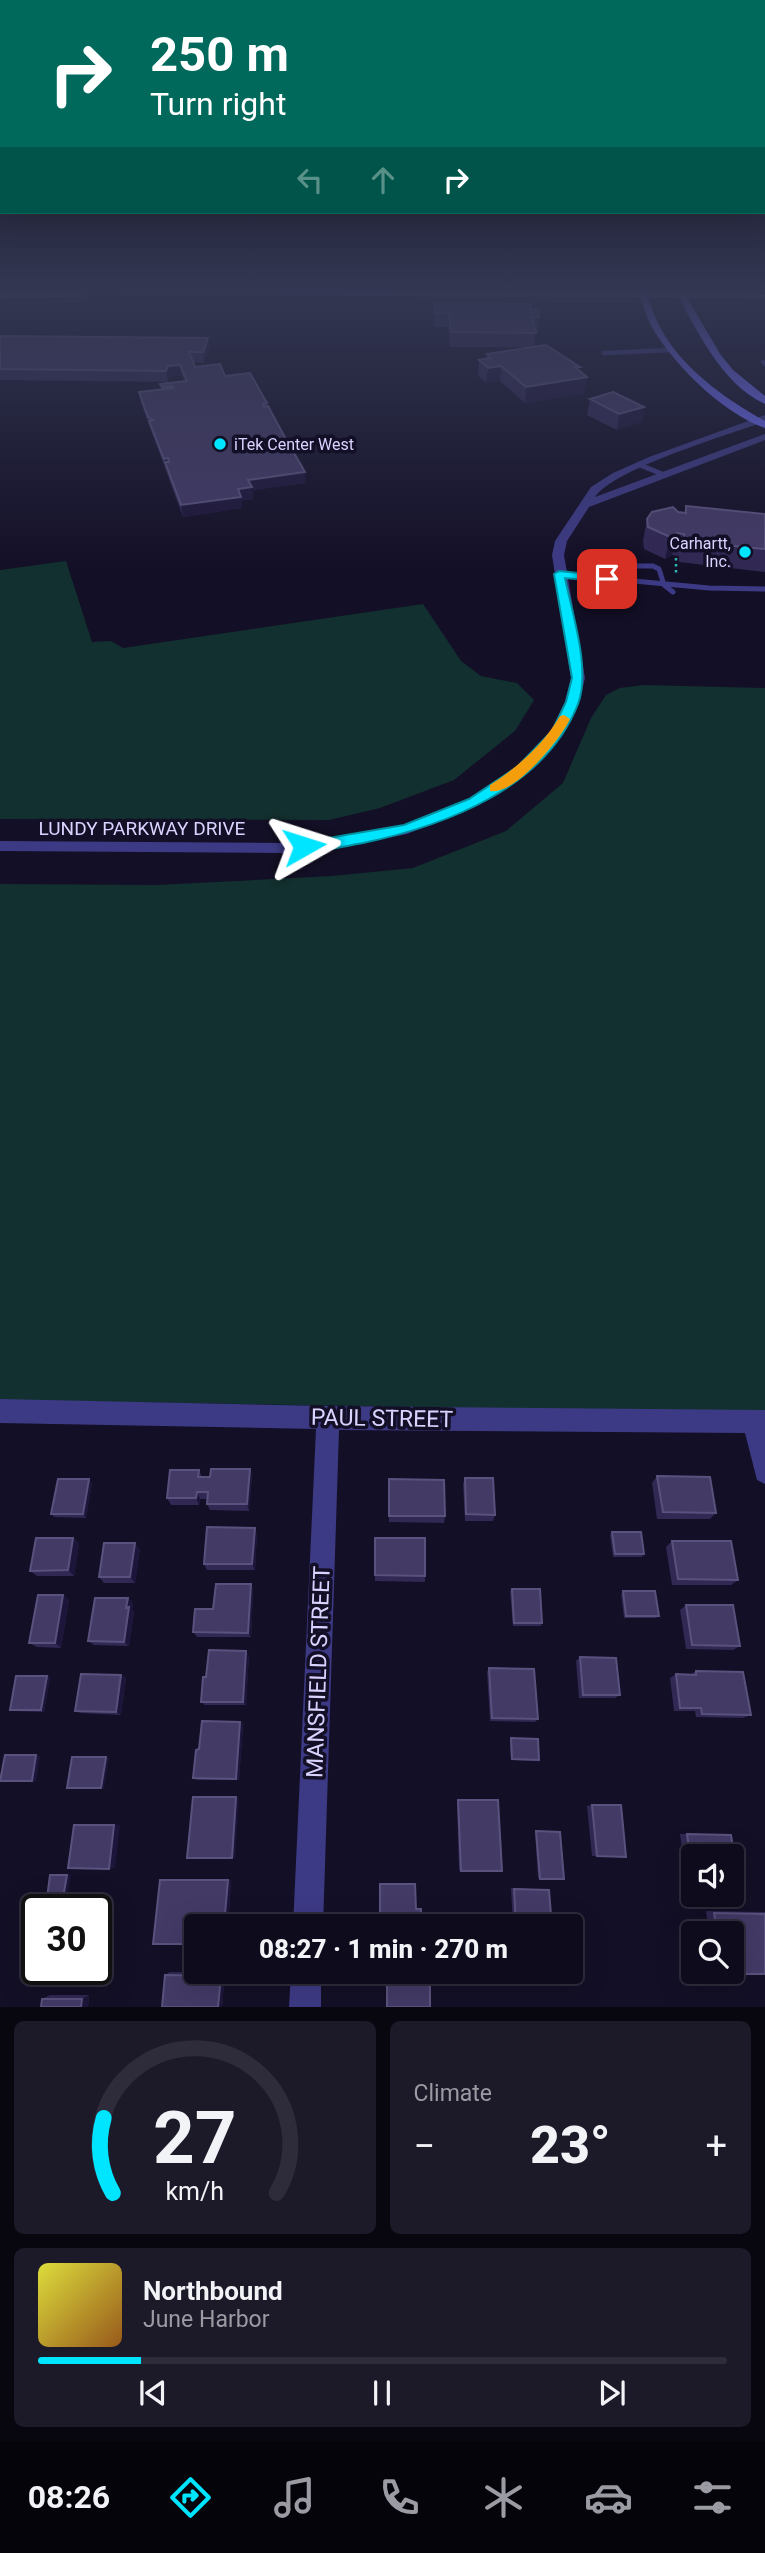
<!DOCTYPE html>
<meta charset="utf-8">
<style>
:root{--surface:#0e0b1c;--page:#1c1929;--text:#f1f3f6;--muted:#9b9ba3;--line:#2e2b3b;--accent:#00e5ff}
body{margin:0;font-family:Roboto,sans-serif;background:var(--page);color:var(--text);height:100vh;display:flex;flex-direction:column;font-size:26px;white-space:nowrap}
*{box-sizing:border-box;margin:0}
p{font-size:23px;color:var(--muted)}
.icon{flex:none;width:38px;height:38px;fill:none;stroke:currentColor;stroke-width:2;stroke-linecap:round;stroke-linejoin:round}
.map{position:relative;height:2007px;overflow:hidden}
.panel{display:flex;flex-direction:column;gap:14px;padding:14px;background:#08060f;flex:1}
.panel>*{flex:none}
.top-card{position:absolute;left:0px;top:0px;width:766px;height:214px;box-shadow:0 7px 28px #0002,0 0 0 2px var(--line);background:#00695c;color:#fff;overflow:hidden}
.controls{position:absolute;left:681px;top:1844px;display:grid;gap:14px}
.controls a{display:grid;place-items:center;width:63px;height:63px;border-radius:7px;background:var(--surface);box-shadow:0 7px 28px #0002,0 0 0 2px var(--line);font-size:35px}
.speed{position:absolute;left:21px;top:1894px;display:flex;gap:14px;font-size:35px;font-weight:700;text-align:center}
.speed>*{display:grid;place-content:center;width:91px;height:91px;border-radius:50%;background:var(--surface);box-shadow:0 7px 28px #0002,0 0 0 2px var(--line);line-height:1}
.speed .limit{border:4px solid #111;border-radius:10px;background:#fff;color:#111}
.pin{position:absolute;display:grid;place-items:center;width:60px;height:60px;color:#fff;margin:-30px;border-radius:14px;box-shadow:0 4px 10px #0006}
.me{position:absolute;width:77px;margin:-38px;rotate:84deg;stroke-linejoin:round;filter:drop-shadow(0 0 5px #0008)}
.turn{display:flex;align-items:center;gap:24px;height:147px;padding:0 35px;font-size:32px}
.turn .icon{width:91px;height:91px;stroke-width:2.5}
.turn b{display:block;font-size:49px;line-height:60px}
.lanes{display:flex;align-items:center;height:66px;padding:0 35px;background:#0003;justify-content:center;gap:35px;direction:ltr}
.lanes .off{opacity:.35}
.big{font-size:52px;font-weight:800;line-height:1.1}
.panel .card{flex:1;display:flex;flex-direction:column;justify-content:center;gap:10px;min-width:0;padding:0 24px;border-radius:10px;background:var(--page)}
.panel .dial{align-items:center;gap:0}
.dial svg{height:182px;overflow:visible;fill:none;stroke:var(--line);stroke-width:7;stroke-linecap:round;text-anchor:middle}
.dial text{fill:var(--text);stroke:none}
.song{display:flex;align-items:center;gap:21px}
.cover{width:84px;height:84px;border-radius:10px;background:linear-gradient(135deg,hsl(60 70% 55%),hsl(30 70% 35%))}
.played{height:7px;border-radius:4px;background:linear-gradient(90deg,var(--accent) 15%,var(--line) 15%)}
.keys{display:flex;justify-content:space-around;direction:ltr}
.heat{display:flex;justify-content:space-between;align-items:center;font-size:38px;direction:ltr}
.panel .tiles{flex:1;display:grid;gap:14px;grid-template-columns:1fr 1fr}
.card:last-child{grid-column:span 2}
.trip{position:absolute;left:184px;top:1914px;width:399px;height:70px;border-radius:7px;background:var(--surface);box-shadow:0 7px 28px #0002,0 0 0 2px var(--line);font-weight:800;line-height:70px;text-align:center}
.menu{display:flex;height:112px;justify-content:space-around;align-items:center;background:#06040b;color:var(--muted)}
.menu .icon{width:49px;height:49px}
.menu .active{color:var(--accent)}
.menu b{font-size:32px;color:var(--text)}
.map>svg:first-child{display:block}
.green{fill:#12302f}
.lines{fill:none;stroke-linecap:round;stroke-linejoin:round}
.path{stroke:#2fb8b0;stroke-width:2.5;stroke-dasharray:2.5 3.5;stroke-linecap:butt}
.lane-far1{stroke:#3d3a85;stroke-width:4.5}
.lane{stroke:#3d3a85;stroke-width:5}
.street{fill:#3d3a85;fill-rule:evenodd}
.secondary{fill:#6f6bff;fill-rule:evenodd}
.primary{fill:#c25bff;fill-rule:evenodd}
.wall{fill:#312854}
.shaded-wall{fill:#1d163a}
.building{fill:#433a66;stroke:#5a527e;stroke-width:2}
.route{fill:#00e5ff;stroke:#0095a6;stroke-width:2}
.slow{fill:#f59e0b}
.poi-dot{fill:#00e5ff;stroke:#130f26;stroke-width:2.5}
.labels{text-anchor:middle;stroke-width:7;stroke-linejoin:round;paint-order:stroke}
.far-poi-label{font-size:16px;fill:#d9d4ff;stroke:#130f26;text-anchor:start}
.street-label{font-size:19px;fill:#d9d4ff;stroke:#130f26}
.near-street-label{font-size:23px;fill:#d9d4ff;stroke:#130f26}
</style>
<div class="map">
<svg width="765" height="2007" viewBox="0 0 765 2007">
<rect width="100%" height="100%" fill="#130f26"/>
<path class="green" d="M 66,561 L 92,642 L 111,641 L 123,648 L 423,604 L 461,661 L 481,676 L 517,683 L 534,700 L 515,731 L 454,780 L 380,808 L 329,820 L 0,819 L 0,570 Z
M 644,685 L 765,688 L 765,1413 L 0,1400 L 0,884 L 157,885 L 332,876 L 413,868 L 506,831 L 563,783 L 591,718 L 606,695 L 620,688 Z"/>
<g class="lines">
<path class="path" d="M 676,558 L 676,573"/>
<path class="lane-far1" d="M 604,353 L 672,350
M 763,362 L 765,364"/>
<path class="lane" d="M 640,465 L 662,474
M 559,574 L 709,588 L 765,589
M 631,582 L 634,566 L 653,566 L 659,569 L 664,585 L 673,592"/>
<path class="street" d="M 765,415 L 765,421 C 729,435 614,468 595,497 L 765,434 L 765,440 L 589,507 L 567,541 L 564,555 L 585,678 L 579,702 L 562,736 L 527,773 L 479,805 L 407,834 L 343,847 L 285,853 L 0,851 L 0,841 L 285,843 L 343,837 L 404,825 L 469,799 L 517,767 L 551,731 L 565,702 L 571,678 L 552,555 L 555,541 L 591,487 L 613,473 L 649,457 Z
M 0,1399 L 328,1406 L 765,1410 L 765,1484 L 757,1480 L 745,1433 L 339,1430 L 323,1927 L 293,1927 L 316,1429 L 0,1423 Z
M 291,1972 L 321,1972 L 321,2007 L 289,2007 Z"/>
<path class="secondary" d="M 637,289 L 645,289 C 650,301 653,314 659,325 C 680,367 725,399 765,421 L 765,428 C 724,414 675,366 653,329 C 646,317 643,302 637,289 Z
M 674,289 L 682,289 L 720,354 L 733,370 L 765,396 L 765,404 C 721,384 696,328 674,289 Z"/>
<path class="primary" d="M 69,289 L 765,294 L 765,298 L 231,295 L 73,291 Z
M 87,293 L 84,297 L 0,298 L 0,294 Z"/>
</g>
<path class="wall" d="M 434,304 L 531,310 L 539,317 L 538,332 L 535,332 L 534,347 L 580,367 L 579,371 L 585,393 L 525,403 L 500,381 L 486,383 L 478,375 L 479,360 L 486,359 L 487,354 L 530,347 L 450,347 L 449,327 L 434,327 Z
M 0,336 L 208,338 L 209,348 L 204,363 L 193,362 L 195,367 L 225,376 L 267,403 L 267,406 L 288,443 L 305,483 L 252,490 L 253,499 L 242,500 L 242,508 L 183,517 L 141,403 L 139,392 L 161,390 L 160,384 L 184,381 L 182,375 L 170,377 L 168,382 L 0,380 Z
M 590,399 L 644,407 L 641,422 L 617,430 L 587,415 Z
M 686,506 L 765,514 L 765,572 L 679,562 L 679,556 L 672,555 L 665,559 L 644,549 L 643,541 L 647,519 L 678,512 L 684,513 Z
M 250,1469 L 252,1476 L 249,1511 L 210,1510 L 207,1504 L 207,1499 L 200,1499 L 199,1505 L 171,1505 L 167,1498 L 199,1470 L 202,1477 L 210,1477 Z
M 657,1476 L 716,1513 L 710,1519 L 657,1519 L 652,1483 Z
M 465,1478 L 495,1515 L 493,1521 L 465,1521 L 463,1484 Z
M 389,1479 L 445,1516 L 444,1523 L 389,1522 Z
M 92,1483 L 86,1518 L 54,1517 L 51,1514 Z
M 612,1532 L 644,1554 L 642,1557 L 613,1557 L 610,1535 Z
M 257,1534 L 255,1570 L 207,1570 L 204,1564 Z
M 73,1538 L 79,1544 L 74,1576 L 37,1576 L 30,1571 Z
M 375,1538 L 425,1576 L 425,1582 L 375,1581 Z
M 672,1541 L 738,1580 L 731,1585 L 672,1585 L 666,1547 Z
M 140,1549 L 135,1583 L 104,1583 L 99,1577 Z
M 253,1589 L 251,1637 L 197,1637 L 193,1632 L 213,1609 Z
M 512,1589 L 542,1623 L 541,1626 L 513,1626 L 510,1591 Z
M 623,1591 L 659,1616 L 656,1618 L 624,1618 L 621,1594 Z
M 63,1595 L 69,1600 L 61,1648 L 37,1647 L 29,1643 Z
M 133,1603 L 132,1610 L 134,1612 L 129,1646 L 94,1645 L 88,1641 Z
M 686,1605 L 740,1646 L 733,1650 L 686,1649 L 680,1610 Z
M 249,1655 L 246,1705 L 205,1705 L 201,1702 Z
M 580,1657 L 620,1695 L 615,1698 L 579,1698 L 576,1661 Z
M 489,1668 L 538,1719 L 535,1722 L 490,1721 L 487,1672 Z
M 696,1671 L 751,1715 L 743,1718 L 696,1717 L 695,1711 L 674,1711 L 670,1678 L 676,1674 L 689,1675 Z
M 121,1675 L 126,1678 L 121,1715 L 81,1713 L 75,1711 Z
M 47,1676 L 50,1678 L 44,1712 L 14,1711 L 10,1710 Z
M 240,1722 L 243,1724 L 239,1780 L 197,1780 L 193,1778 Z
M 511,1738 L 539,1760 L 537,1761 L 511,1760 L 510,1740 Z
M 458,1800 L 461,1871 L 459,1870 L 457,1801 Z
M 592,1805 L 626,1857 L 592,1856 L 587,1806 Z
M 535,1832 L 560,1832 L 564,1879 L 538,1878 Z
M 680,1834 L 687,1834 L 693,1879 L 686,1878 Z
M 165,1879 L 231,1880 L 229,1912 L 237,1912 L 236,1927 L 196,1927 L 160,1880 Z
M 511,1888 L 549,1890 L 552,1927 L 513,1927 Z
M 52,1905 L 91,1905 L 90,1909 L 44,1906 Z
M 706,1911 L 765,1912 L 765,1974 L 736,1974 L 732,1972 L 732,1934 L 709,1934 Z
M 170,1972 L 225,1973 L 222,2007 L 165,1975 Z
M 387,1972 L 429,1972 L 430,1975 L 387,2007 Z
M 50,1995 L 89,1995 L 88,2007 L 41,2007 L 42,1999 Z"/>
<path class="shaded-wall" d="M 208,338 L 209,348 L 204,363 L 203,352 Z
M 180,365 L 182,375 L 170,377 L 168,382 L 166,371 L 168,366 Z
M 501,366 L 500,381 L 486,383 L 488,368 Z
M 575,367 L 580,367 L 578,379 L 587,377 L 585,393 L 525,403 L 526,387 Z
M 644,407 L 641,422 L 617,430 L 619,414 Z
M 168,458 L 169,469 L 165,462 L 165,470 L 164,459 Z
M 305,472 L 305,483 L 252,490 L 253,499 L 242,500 L 242,508 L 183,517 L 181,505 L 238,489 L 248,480 Z
M 677,533 L 672,555 L 665,559 L 670,537 Z
M 250,1469 L 252,1476 L 249,1511 L 247,1504 Z
M 89,1479 L 92,1483 L 86,1518 L 83,1514 Z
M 197,1492 L 200,1499 L 199,1505 L 196,1498 Z
M 255,1528 L 257,1534 L 255,1570 L 252,1564 Z
M 73,1538 L 79,1544 L 74,1576 L 68,1570 Z
M 135,1543 L 140,1549 L 135,1583 L 130,1577 Z
M 251,1584 L 253,1589 L 251,1637 L 248,1633 Z
M 63,1595 L 69,1600 L 61,1648 L 55,1643 Z
M 128,1598 L 133,1603 L 132,1610 L 134,1612 L 129,1646 L 124,1642 Z
M 246,1651 L 249,1655 L 246,1705 L 243,1702 Z
M 121,1675 L 126,1678 L 121,1715 L 116,1712 Z
M 47,1676 L 50,1678 L 44,1712 L 41,1710 Z
M 240,1722 L 243,1724 L 239,1780 L 236,1779 Z
M 36,1755 L 40,1756 L 36,1782 L 32,1781 Z
M 106,1757 L 109,1758 L 104,1789 L 101,1788 Z
M 236,1797 L 239,1798 L 235,1858 L 232,1858 Z
M 114,1825 L 120,1825 L 115,1868 L 109,1869 Z
M 67,1875 L 71,1875 L 67,1898 L 63,1898 Z
M 228,1880 L 231,1880 L 229,1912 L 225,1914 Z
M 91,1905 L 90,1909 L 84,1909 L 84,1906 Z
M 237,1912 L 236,1927 L 233,1927 L 234,1914 Z
M 225,1973 L 222,2007 L 218,2007 L 221,1976 Z
M 89,1995 L 88,2007 L 81,2007 L 82,1999 Z"/>
<path class="building" d="M 434,304 L 530,304 L 531,310 L 538,310 L 539,317 L 532,317 L 536,333 L 451,332 L 449,313 L 435,313 Z
M 0,336 L 208,338 L 203,352 L 189,352 L 195,367 L 220,364 L 225,376 L 250,373 L 267,403 L 263,404 L 264,407 L 268,406 L 288,443 L 284,444 L 290,446 L 305,472 L 248,480 L 252,487 L 238,489 L 241,497 L 181,505 L 165,462 L 169,462 L 168,458 L 164,459 L 149,421 L 153,420 L 148,417 L 139,392 L 173,388 L 172,386 L 162,387 L 160,384 L 187,381 L 180,365 L 168,366 L 166,371 L 0,369 Z
M 546,345 L 580,367 L 575,367 L 587,377 L 526,387 L 501,366 L 488,368 L 479,360 L 491,358 L 487,354 Z
M 613,392 L 644,407 L 619,414 L 590,399 Z
M 686,506 L 765,514 L 765,549 L 684,541 L 684,534 L 677,533 L 670,537 L 648,527 L 647,519 L 652,512 L 673,507 L 678,512 L 686,513 Z
M 211,1469 L 250,1469 L 247,1504 L 207,1504 L 208,1492 L 197,1492 L 196,1498 L 167,1498 L 170,1470 L 199,1470 L 198,1477 L 210,1477 Z
M 657,1476 L 710,1477 L 716,1513 L 663,1512 Z
M 465,1478 L 493,1478 L 495,1515 L 466,1514 Z
M 58,1479 L 89,1479 L 83,1514 L 51,1514 Z
M 389,1479 L 444,1480 L 445,1516 L 389,1516 Z
M 207,1527 L 255,1528 L 252,1564 L 204,1564 Z
M 612,1532 L 641,1532 L 644,1554 L 615,1554 Z
M 36,1538 L 73,1538 L 68,1570 L 30,1571 Z
M 375,1538 L 425,1538 L 425,1576 L 375,1575 Z
M 672,1541 L 731,1541 L 738,1580 L 678,1579 Z
M 104,1543 L 135,1543 L 130,1577 L 99,1577 Z
M 216,1584 L 251,1584 L 248,1633 L 193,1632 L 195,1609 L 213,1609 Z
M 512,1589 L 540,1589 L 542,1623 L 514,1623 Z
M 623,1591 L 655,1591 L 659,1616 L 626,1616 Z
M 38,1595 L 63,1595 L 55,1643 L 29,1643 Z
M 95,1598 L 128,1598 L 126,1608 L 129,1607 L 124,1642 L 88,1641 Z
M 686,1605 L 733,1605 L 740,1646 L 692,1645 Z
M 209,1650 L 246,1651 L 243,1702 L 201,1702 L 203,1677 L 206,1677 Z
M 580,1657 L 616,1658 L 620,1695 L 583,1695 Z
M 489,1668 L 534,1669 L 538,1719 L 492,1718 Z
M 696,1671 L 743,1672 L 751,1715 L 702,1714 L 701,1708 L 680,1708 L 676,1674 L 696,1675 Z
M 81,1674 L 121,1675 L 116,1712 L 75,1711 Z
M 16,1676 L 47,1676 L 41,1710 L 10,1710 Z
M 202,1721 L 240,1722 L 236,1779 L 193,1778 L 196,1750 L 199,1749 Z
M 511,1738 L 538,1739 L 539,1760 L 512,1759 Z
M 5,1755 L 36,1755 L 32,1781 L 0,1781 Z
M 72,1757 L 106,1757 L 101,1788 L 67,1788 Z
M 193,1797 L 236,1797 L 232,1858 L 187,1858 Z
M 458,1800 L 498,1800 L 502,1871 L 461,1871 Z
M 592,1805 L 621,1805 L 626,1857 L 597,1856 Z
M 74,1825 L 114,1825 L 109,1869 L 68,1868 Z
M 536,1831 L 560,1832 L 564,1879 L 540,1879 Z
M 687,1834 L 731,1835 L 738,1879 L 732,1879 L 732,1857 L 693,1857 L 693,1876 Z
M 50,1875 L 67,1875 L 63,1898 L 47,1898 Z
M 160,1880 L 228,1880 L 225,1914 L 234,1914 L 233,1927 L 196,1927 L 196,1944 L 153,1944 Z
M 380,1884 L 415,1884 L 416,1909 L 421,1909 L 421,1927 L 380,1927 Z
M 514,1889 L 549,1890 L 552,1927 L 516,1927 Z
M 44,1906 L 84,1906 L 84,1909 L 43,1909 Z
M 714,1913 L 765,1914 L 765,1974 L 736,1974 L 733,1954 L 732,1954 L 732,1934 L 717,1934 Z
M 165,1975 L 221,1976 L 218,2007 L 162,2007 Z
M 387,1975 L 430,1975 L 430,2007 L 387,2007 Z
M 42,1999 L 82,1999 L 81,2007 L 41,2007 Z"/>
<linearGradient id="sky" x2="0" y2="1"><stop stop-color="#0a0815"/><stop offset="0.51" stop-color="#333752"/><stop offset="1" stop-color="#333752" stop-opacity="0"/></linearGradient>
<rect width="765" height="570" fill="url(#sky)"/>
<path class="route" d="M 559,571 L 607,576 L 612,579 L 607,582 L 565,578 C 572,613 591,670 578,704 C 545,789 444,826 363,843 C 344,846 318,854 299,849 L 299,843 L 404,825 L 469,799 L 517,767 L 552,731 L 566,702 L 572,678 L 554,574 Z"/>
<path class="slow" d="M 564,715 L 570,719 C 561,739 514,796 490,791 L 490,785 C 519,766 542,746 560,716 Z"/>
<g class="poi-dot">
<circle cx="220" cy="444" r="7"/>
<circle cx="745" cy="552" r="7"/>
</g>
<g class="labels">
<g class="far-poi-label">
<text x="234" y="450">iTek Center West</text>
<text x="731" y="549" text-anchor="end">Carhartt,<tspan x="731" dy="18">Inc.</tspan></text>
</g>
<g class="street-label">
<text x="142" y="835">LUNDY PARKWAY DRIVE</text>
</g>
<g class="near-street-label">
<text transform="translate(382 1418) rotate(1)" y="8">PAUL STREET</text>
<text transform="translate(318 1672) rotate(-88)" y="8">MANSFIELD STREET</text>
</g>
</g>
</svg>
<div class="controls">
<a><svg class="icon" aria-label="sound" viewBox="0 0 24 24"><path d="M4 9h4l5-4v14l-5-4H4zM17 9q2 3 0 6"/></svg></a>
<a><svg class="icon" aria-label="search" viewBox="0 0 24 24"><circle cx="10" cy="10" r="6"/><path d="M15 15l6 6"/></svg></a>
</div>
<div class="speed"><div class="limit">30</div></div>
<div class="pin" style="left:607px;top:579px;background:#d93025"><svg class="icon" aria-label="arrive" viewBox="0 0 24 24"><path d="M6 21V4h12l-3 4 3 4H6"/></svg></div>
<svg class="me" style="left:304px;top:846px" viewBox="-20 -20 40 40"><path d="M0-17L14 15 0 8-14 15z" fill="#00e5ff" stroke="#fff" stroke-width="4"/></svg>
<div class="trip">08:27 · 1 min · 270 m</div>
<div class="top-card">
<div class="turn"><svg class="icon" aria-label="right" viewBox="0 0 24 24"><path d="M7 20v-9h11M14 6l5 5-5 5"/></svg><div><b>250 m</b>Turn right</div></div>
<div class="lanes"><svg class="icon off" aria-label="left" viewBox="0 0 24 24"><path d="M17 20v-9H6M10 6l-5 5 5 5"/></svg><svg class="icon off" aria-label="ahead" viewBox="0 0 24 24"><path d="M12 20V5M6 11l6-6 6 6"/></svg><svg class="icon" aria-label="right" viewBox="0 0 24 24"><path d="M7 20v-9h11M14 6l5 5-5 5"/></svg></div>
</div>
</div>
<section class="panel">
<div class="tiles">
<div class="card dial"><svg viewBox="0 0 100 80">
<path d="M14 69A42 42 0 1 1 86 69"/>
<path d="M14 69A42 42 0 0 1 10 36" stroke="#00e5ff"/>
<text x="50" y="56" font-size="32" font-weight="700">27</text>
<text x="50" y="72" font-size="11">km/h</text>
</svg></div>
<div class="card"><p>Climate</p>
<div class="heat"><a>−</a><b class="big">23°</b><a>+</a></div>
</div>
<div class="card">
<div class="song"><i class="cover"></i><div><b>Northbound</b><p>June Harbor</p></div></div>
<div class="played"></div>
<div class="keys"><svg class="icon" aria-label="previous" viewBox="0 0 24 24"><path d="M18 5L8 12l10 7zM5 5v14"/></svg><svg class="icon" aria-label="pause" viewBox="0 0 24 24"><path d="M8 5v14M16 5v14"/></svg><svg class="icon" aria-label="next" viewBox="0 0 24 24"><path d="M6 5l10 7-10 7zM19 5v14"/></svg></div>
</div>
</div>
</section>
<nav class="menu">
<b>08:26</b>
<svg class="icon active" aria-label="directions" viewBox="0 0 24 24"><path d="M12 3l9 9-9 9-9-9zM9 14v-3h6M13 9l2 2-2 2"/></svg>
<svg class="icon" aria-label="music" viewBox="0 0 24 24"><path d="M9 18V5l10-2v13"/><circle cx="6" cy="18" r="3"/><circle cx="16" cy="16" r="3"/></svg>
<svg class="icon" aria-label="phone" viewBox="0 0 24 24"><path d="M5 4h4l2 5-3 2q2 4 5 5l2-3 5 2v4C11 20 4 13 5 4z"/></svg>
<svg class="icon" aria-label="climate" viewBox="0 0 24 24"><path d="M12 3v18M4 7l16 10M4 17L20 7"/></svg>
<svg class="icon" aria-label="car" viewBox="0 0 24 24"><path d="M5 17H2v-5l4-1 3-4h7l3 4 3 1v5h-3M9 17h6M6 11h13"/><circle cx="7" cy="17" r="2"/><circle cx="17" cy="17" r="2"/></svg>
<svg class="icon" aria-label="filters" viewBox="0 0 24 24"><path d="M4 7h16M4 17h16"/><circle cx="9" cy="7" r="2"/><circle cx="15" cy="17" r="2"/></svg>
</nav>
